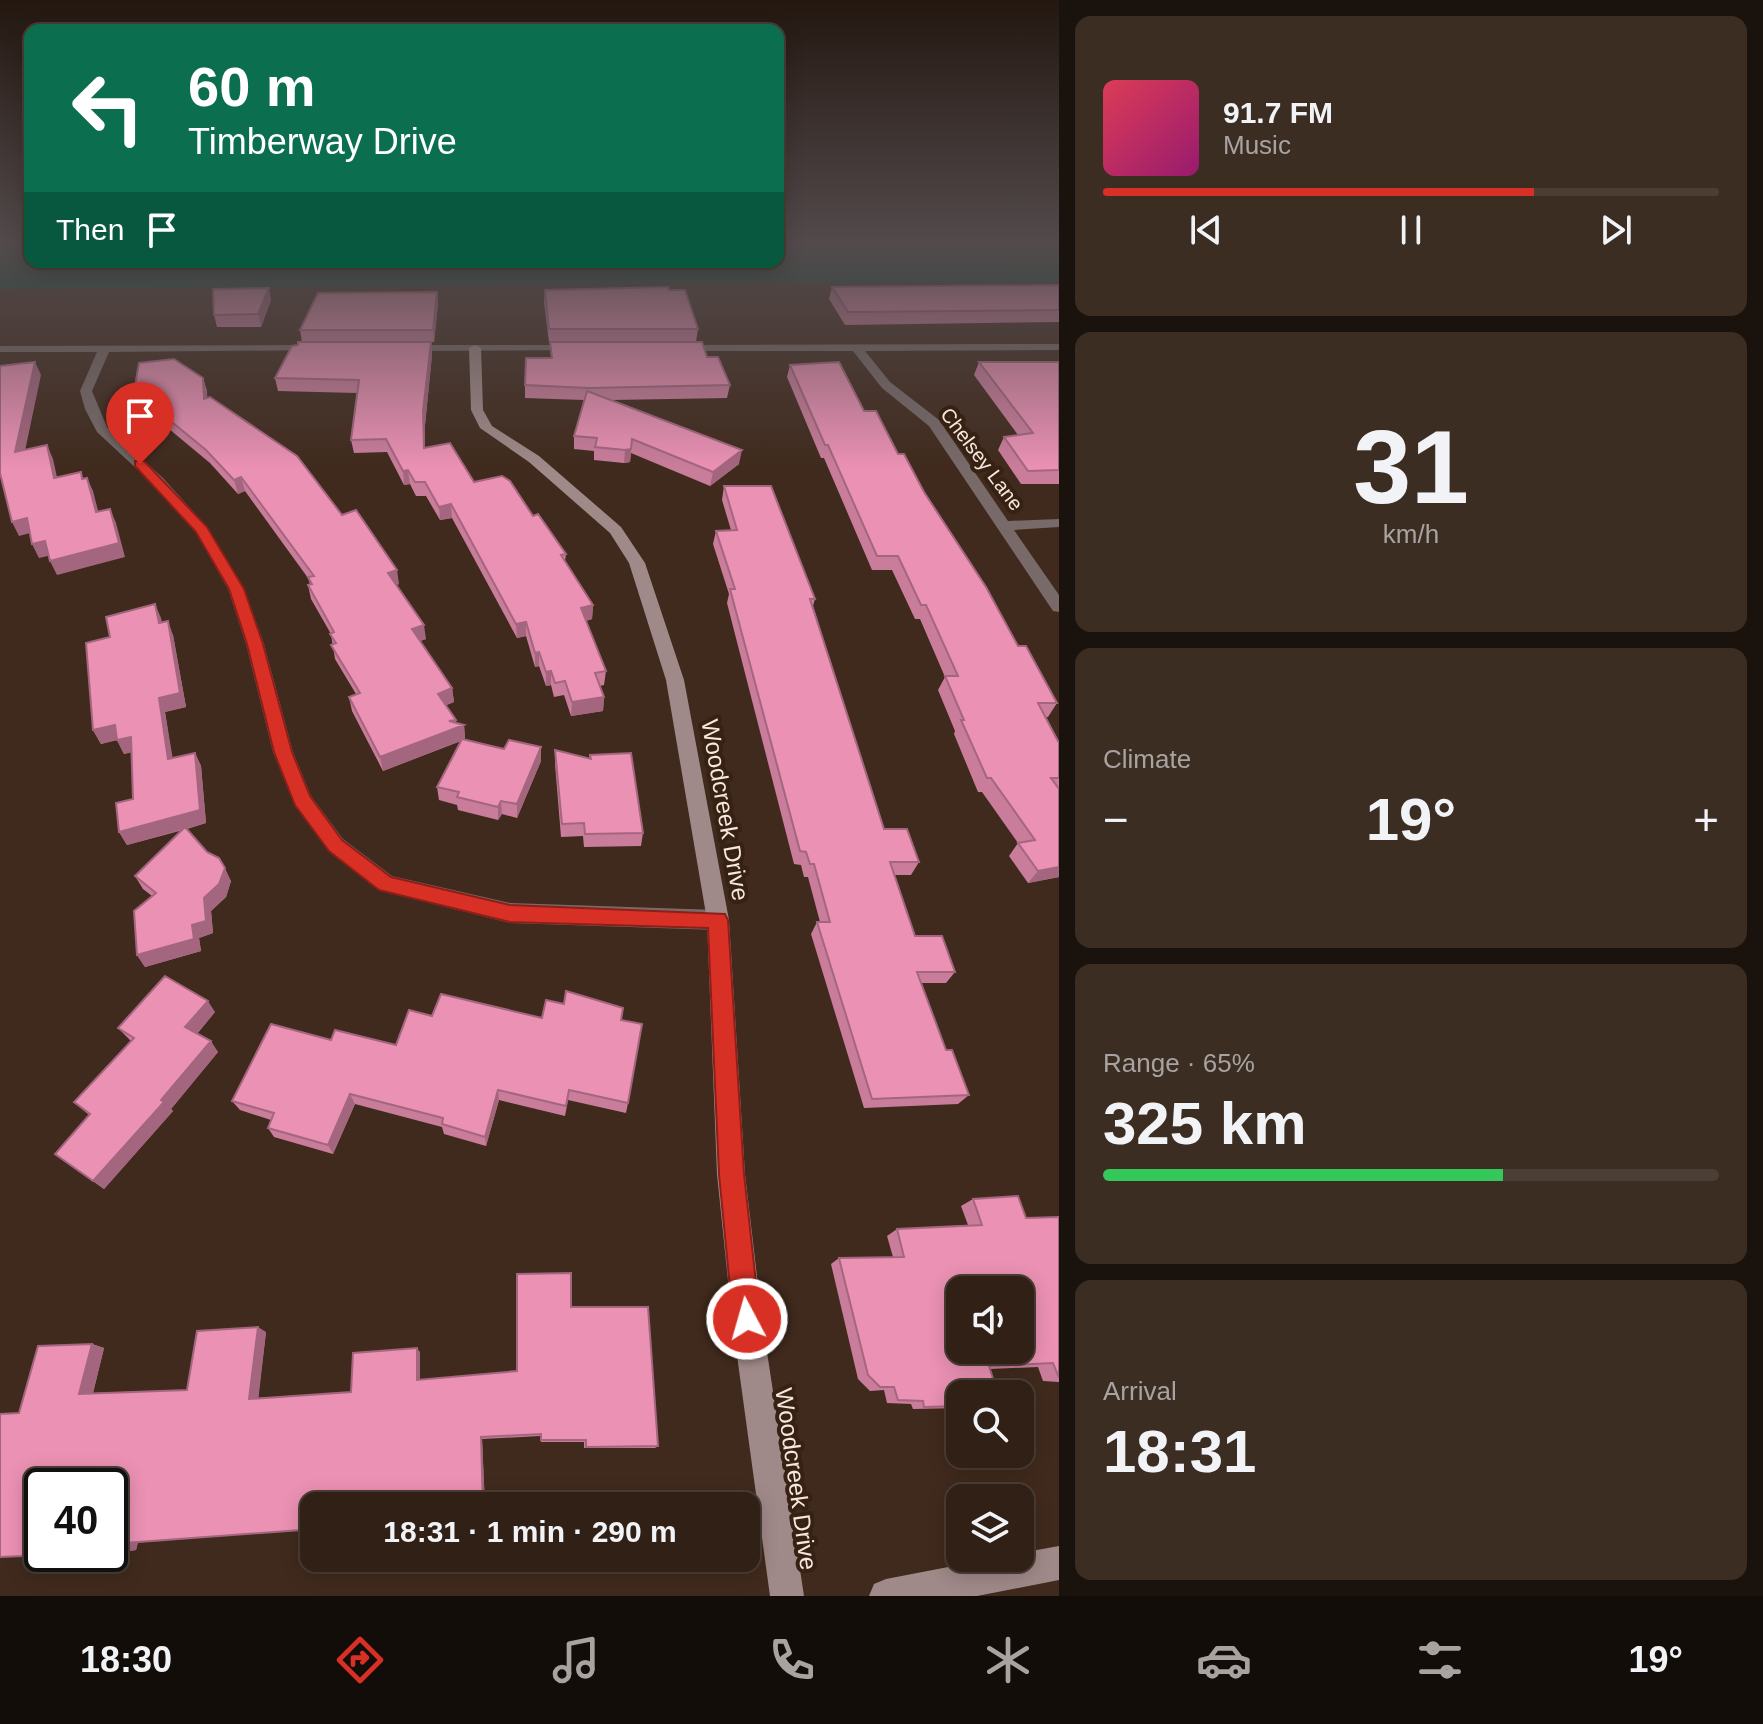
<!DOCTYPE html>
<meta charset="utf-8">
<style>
:root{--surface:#302016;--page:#3c2d23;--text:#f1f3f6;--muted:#a8a3a1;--line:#4b3e35;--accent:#d93025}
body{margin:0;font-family:Arial,sans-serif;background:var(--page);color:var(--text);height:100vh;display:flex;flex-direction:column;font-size:30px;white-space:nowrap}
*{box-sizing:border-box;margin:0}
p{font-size:26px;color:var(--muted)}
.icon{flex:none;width:44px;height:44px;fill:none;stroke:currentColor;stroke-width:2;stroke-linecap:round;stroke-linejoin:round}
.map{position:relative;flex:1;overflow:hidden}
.panel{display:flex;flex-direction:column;gap:16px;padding:16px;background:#1a120c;width:704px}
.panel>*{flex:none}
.guide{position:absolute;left:24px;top:24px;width:760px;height:244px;border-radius:16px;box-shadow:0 4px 20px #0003,0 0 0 2px var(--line);background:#0b6e4f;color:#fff;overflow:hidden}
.controls{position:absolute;left:946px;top:1276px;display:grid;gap:16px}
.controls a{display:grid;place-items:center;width:88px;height:88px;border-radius:16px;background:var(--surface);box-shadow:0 4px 20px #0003,0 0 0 2px var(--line);font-size:40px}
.speed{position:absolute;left:24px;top:1468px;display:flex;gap:16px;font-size:40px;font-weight:700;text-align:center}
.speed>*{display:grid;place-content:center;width:104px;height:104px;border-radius:50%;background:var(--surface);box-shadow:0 4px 20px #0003,0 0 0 2px var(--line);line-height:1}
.speed .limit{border:4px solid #111;border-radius:12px;background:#fff;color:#111}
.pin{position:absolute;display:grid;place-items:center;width:68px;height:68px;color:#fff;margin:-82px -34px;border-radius:50% 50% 50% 0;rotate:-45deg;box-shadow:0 0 8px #0007}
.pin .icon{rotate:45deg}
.me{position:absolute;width:88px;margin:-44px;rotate:354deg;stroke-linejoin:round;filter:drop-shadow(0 0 6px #0008)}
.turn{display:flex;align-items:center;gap:28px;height:168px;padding:0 32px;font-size:36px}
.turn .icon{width:104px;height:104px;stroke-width:2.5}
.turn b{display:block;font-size:56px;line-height:68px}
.then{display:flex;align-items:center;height:76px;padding:0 32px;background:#0003;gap:16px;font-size:30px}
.big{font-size:60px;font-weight:600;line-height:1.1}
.panel .widget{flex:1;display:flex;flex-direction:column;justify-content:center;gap:12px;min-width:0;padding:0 28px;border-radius:16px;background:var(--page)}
.panel .dial{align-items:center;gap:0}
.dial b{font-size:104px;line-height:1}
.song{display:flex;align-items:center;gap:24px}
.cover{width:96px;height:96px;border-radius:12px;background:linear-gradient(135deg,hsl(350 70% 55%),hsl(320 70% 35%))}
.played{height:8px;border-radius:4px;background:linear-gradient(90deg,var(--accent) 70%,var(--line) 70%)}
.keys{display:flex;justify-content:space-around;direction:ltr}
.heat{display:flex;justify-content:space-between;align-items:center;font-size:44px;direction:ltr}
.charge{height:12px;border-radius:6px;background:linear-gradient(90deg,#34c759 65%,var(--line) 0)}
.trip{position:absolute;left:300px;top:1492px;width:460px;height:80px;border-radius:16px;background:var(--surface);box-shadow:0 4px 20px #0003,0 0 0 2px var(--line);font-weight:600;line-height:80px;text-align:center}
.tabs{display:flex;height:128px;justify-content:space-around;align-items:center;background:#130d09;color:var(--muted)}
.tabs .icon{width:56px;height:56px}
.tabs .on{color:var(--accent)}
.tabs b{font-size:36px;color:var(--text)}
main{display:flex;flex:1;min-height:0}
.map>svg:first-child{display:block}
.green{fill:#004831}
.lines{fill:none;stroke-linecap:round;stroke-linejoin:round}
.street{fill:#786a69;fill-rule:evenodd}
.secondary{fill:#a08a89;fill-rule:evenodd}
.wall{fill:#ca7d9b}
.shaded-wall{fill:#a4667e}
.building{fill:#eb91b4;stroke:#a4667e;stroke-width:2;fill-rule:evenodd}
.route{fill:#d93025;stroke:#8d1f18;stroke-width:2}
.labels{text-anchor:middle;stroke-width:8;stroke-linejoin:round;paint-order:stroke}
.far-street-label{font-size:20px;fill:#f6e7df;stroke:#362113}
.street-label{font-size:24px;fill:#f6e7df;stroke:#362113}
</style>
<main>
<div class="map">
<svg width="1059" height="1596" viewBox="0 0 1059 1596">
<rect width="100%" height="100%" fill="#402a1d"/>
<path class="green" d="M 0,246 L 30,246 L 30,262 L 778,262 L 778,246 L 1059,246 L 1059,282 L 0,289 Z"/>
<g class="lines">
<path class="street" d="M 1059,344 L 1059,350 L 865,351 L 890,382 L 939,420 L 1008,521 L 1059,519 L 1059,527 L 1014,530 L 1059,595 L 1059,612 L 1053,611 L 929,426 L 882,388 L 853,351 L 680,351 L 674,348 L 680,345 Z
M 316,345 L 322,348 L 320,350 L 109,352 L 92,391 L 107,427 L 163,478 L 207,527 L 244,589 L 264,644 L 293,752 L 311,796 L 343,839 L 392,876 L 510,903 L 718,910 L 726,913 L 729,920 L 726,927 L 718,930 L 510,923 L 378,890 L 329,851 L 295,806 L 273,752 L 246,644 L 228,589 L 196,532 L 153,484 L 97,432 L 85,409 L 80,391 L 97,352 L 0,352 L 0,346 Z
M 576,345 L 580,346 L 580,350 L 404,351 L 398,348 L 404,345 Z"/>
<path class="secondary" d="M 475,345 L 481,348 L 483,410 L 492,426 L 539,456 L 621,527 L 645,563 L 684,680 L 729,920 L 745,1174 L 762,1319 L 804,1596 L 770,1596 L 732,1319 L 717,1174 L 707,920 L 666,680 L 629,563 L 610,533 L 529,462 L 480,428 L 471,410 L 469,348 Z
M 1059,1546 L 1059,1580 L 977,1596 L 869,1596 L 874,1584 L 886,1579 L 995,1558 L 1020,1558 L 1020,1553 Z"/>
</g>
<path class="wall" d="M 1059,285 L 1059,322 L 845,325 L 829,299 L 832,287 Z
M 545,290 L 669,290 L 698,329 L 696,342 L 730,385 L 727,398 L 612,400 L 739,464 L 710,486 L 631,453 L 630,462 L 624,463 L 594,460 L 594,451 L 574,449 L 574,436 L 584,400 L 525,398 L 525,385 L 551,358 L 550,342 L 549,342 L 544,302 Z
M 437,292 L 438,304 L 434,342 L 431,342 L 432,355 L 425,425 L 425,448 L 474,482 L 533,516 L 566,554 L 565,561 L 593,605 L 592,619 L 586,621 L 606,671 L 604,685 L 600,686 L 604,697 L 603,711 L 571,716 L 564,695 L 554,697 L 551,685 L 546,686 L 539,666 L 535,667 L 526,636 L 517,638 L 452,518 L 440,520 L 426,496 L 416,496 L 410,484 L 404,485 L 387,452 L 354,453 L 351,440 L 357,393 L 278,391 L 275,378 L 302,342 L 300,330 Z
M 271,300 L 261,327 L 217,327 L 214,315 Z
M 979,362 L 1059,362 L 1059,484 L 1021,484 L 998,450 L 1004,437 L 1018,435 L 974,375 Z
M 790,365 L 864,411 L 898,454 L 924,492 L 1018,646 L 1057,703 L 1048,717 L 1045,717 L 1059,743 L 1059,877 L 1028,883 L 1009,856 L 1018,843 L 982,792 L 978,792 L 954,734 L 955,731 L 938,690 L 945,677 L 920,619 L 915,619 L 892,570 L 872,570 L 824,458 L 821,458 L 787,377 Z
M 203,378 L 207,391 L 207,398 L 342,515 L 399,584 L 396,585 L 426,639 L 420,641 L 452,688 L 454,702 L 446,705 L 456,723 L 464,725 L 465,739 L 504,749 L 541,747 L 541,761 L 517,818 L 502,814 L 498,820 L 458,810 L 457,805 L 439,800 L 437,787 L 461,741 L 383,771 L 352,711 L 349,697 L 356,694 L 335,659 L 331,634 L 311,599 L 308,585 L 310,584 L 308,578 L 245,491 L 238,494 L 210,463 L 139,404 L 134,391 Z
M 724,486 L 815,599 L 813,606 L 884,829 L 919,862 L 911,875 L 894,875 L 915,936 L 955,972 L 946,983 L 921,983 L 946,1050 L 969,1095 L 958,1104 L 864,1108 L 811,934 L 817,922 L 820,922 L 808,877 L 804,877 L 801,865 L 794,864 L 727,603 L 729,594 L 713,544 L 716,531 L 731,530 L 722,500 Z
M 161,618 L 161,622 L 173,635 L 186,707 L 165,712 L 172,758 L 195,753 L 201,766 L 206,823 L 187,829 L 231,881 L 226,897 L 211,911 L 213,933 L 199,938 L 201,951 L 145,967 L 137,955 L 152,896 L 143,889 L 135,876 L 183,830 L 127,845 L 119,832 L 133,799 L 132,752 L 124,754 L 117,740 L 101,744 L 93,730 L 110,637 Z
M 555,750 L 589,759 L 590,755 L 643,833 L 641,846 L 584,847 L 583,836 L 561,837 L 555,764 Z
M 564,1004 L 621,1020 L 628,1103 L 626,1113 L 568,1100 L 565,1116 L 499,1100 L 486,1146 L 444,1134 L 442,1127 L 355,1104 L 333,1154 L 274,1137 L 268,1128 L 271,1120 L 240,1110 L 232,1101 L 331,1040 L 396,1045 L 432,1016 L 542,1018 Z
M 215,1012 L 197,1034 L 218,1052 L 171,1109 L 173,1111 L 104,1189 L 55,1154 L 89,1115 L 74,1102 L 131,1041 L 118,1028 Z
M 973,1199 L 1026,1218 L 1059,1217 L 1059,1382 L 1043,1381 L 1038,1367 L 990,1369 L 960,1394 L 960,1408 L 913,1409 L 911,1404 L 887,1403 L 884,1390 L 870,1391 L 858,1379 L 831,1264 L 839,1258 L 893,1257 L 887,1236 L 897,1229 L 968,1225 L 961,1206 Z
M 571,1307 L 658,1446 L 655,1448 L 584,1448 L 584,1442 L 541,1442 L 540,1436 L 482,1439 L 485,1506 L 314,1506 L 138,1542 L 136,1550 L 123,1552 L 19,1413 L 92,1344 L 104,1348 L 93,1393 L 187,1390 L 266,1332 L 258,1398 L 351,1392 L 420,1352 L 420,1380 L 517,1371 Z"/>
<path class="shaded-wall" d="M 269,288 L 271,300 L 261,327 L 258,314 Z
M 437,292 L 438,304 L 434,342 L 433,330 Z
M 431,342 L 432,355 L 425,425 L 425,461 L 423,411 Z
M 35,362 L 41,375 L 22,465 L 15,452 Z
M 203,378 L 207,391 L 208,413 L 204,399 Z
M 632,439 L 630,462 L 624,463 L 625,450 Z
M 47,445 L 53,459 L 60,491 L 54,478 Z
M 742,450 L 739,464 L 710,486 L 713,472 Z
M 408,470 L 410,484 L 404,485 L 403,471 Z
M 241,477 L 245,491 L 238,494 L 234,480 Z
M 87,478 L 93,491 L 102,526 L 96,512 Z
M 451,504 L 452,518 L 440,520 L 439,507 Z
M 110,509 L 116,523 L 125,557 L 57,575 L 50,561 Z
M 27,518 L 34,532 L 19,536 L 12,522 Z
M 45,541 L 52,555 L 39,558 L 32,544 Z
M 397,570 L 399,584 L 390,587 L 388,573 Z
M 155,604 L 161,618 L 165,637 L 159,623 Z
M 593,605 L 592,619 L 580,622 L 581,608 Z
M 168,621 L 173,635 L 186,707 L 165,712 L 175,772 L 168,759 L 159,698 Z
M 526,622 L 526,636 L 517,638 L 516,624 Z
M 424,625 L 426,639 L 414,643 L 412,629 Z
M 539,652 L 539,666 L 535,667 L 535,653 Z
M 551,671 L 551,685 L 546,686 L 546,672 Z
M 452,688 L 454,702 L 440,708 L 438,694 Z
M 604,697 L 603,711 L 571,716 L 572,702 Z
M 456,720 L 457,728 L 464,725 L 465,739 L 383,771 L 380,757 L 449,721 Z
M 115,725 L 122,738 L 101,744 L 93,730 Z
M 131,737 L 138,750 L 124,754 L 117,740 Z
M 541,747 L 541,761 L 517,818 L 517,804 Z
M 195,753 L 201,766 L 206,823 L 127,845 L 119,832 Z
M 501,801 L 502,814 L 498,820 L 498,807 Z
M 1059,867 L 1059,877 L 1028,883 L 1038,871 Z
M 225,868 L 231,881 L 226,897 L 211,911 L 213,933 L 199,938 L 201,951 L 145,967 L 137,955 L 192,925 L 204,898 Z
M 208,1001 L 215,1012 L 193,1038 L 185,1027 Z
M 211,1041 L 218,1052 L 171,1109 L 173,1111 L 104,1189 L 93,1181 Z
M 498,1090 L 499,1100 L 486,1146 L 485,1137 Z
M 350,1094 L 355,1104 L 333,1154 L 328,1145 Z
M 258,1327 L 266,1332 L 258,1402 L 249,1399 Z
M 92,1344 L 104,1348 L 92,1397 L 79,1394 Z
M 417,1348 L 420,1352 L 420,1383 L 417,1380 Z
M 481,1437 L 482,1439 L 485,1506 L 483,1506 Z
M 138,1542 L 136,1550 L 123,1552 L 125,1543 Z"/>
<path class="building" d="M 1059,285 L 1059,310 L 848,312 L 832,287 Z
M 668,287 L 669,290 L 685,290 L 698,329 L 549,329 L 545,290 Z
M 269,288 L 258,314 L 214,315 L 213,289 Z
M 437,292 L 433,330 L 300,330 L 318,293 Z
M 298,342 L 431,342 L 423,411 L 424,448 L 450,443 L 474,482 L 502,476 L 510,481 L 533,516 L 538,514 L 566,554 L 561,555 L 593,605 L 581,608 L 606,671 L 595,673 L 604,697 L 572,702 L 565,681 L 555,683 L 551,671 L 546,672 L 539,652 L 535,653 L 526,622 L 516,624 L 451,504 L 439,507 L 425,482 L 415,482 L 408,470 L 403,471 L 386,439 L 351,440 L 359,380 L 275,378 L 292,346 L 298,345 Z
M 550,342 L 702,342 L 707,357 L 718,357 L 730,385 L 588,388 L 525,385 L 526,358 L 552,358 Z
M 174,359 L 203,378 L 204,399 L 210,397 L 297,456 L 342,515 L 356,510 L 397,570 L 388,573 L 424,625 L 412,629 L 452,688 L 438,694 L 456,720 L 449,721 L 464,725 L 380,757 L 349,697 L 360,693 L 331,645 L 336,643 L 330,634 L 334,632 L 308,585 L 312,584 L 308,577 L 314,576 L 241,477 L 234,480 L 206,450 L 134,391 L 139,363 Z
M 35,362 L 15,452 L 47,445 L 54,478 L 81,472 L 82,479 L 87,478 L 96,512 L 110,509 L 119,543 L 50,561 L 45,541 L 32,544 L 27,518 L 12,522 L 0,473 L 0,366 Z
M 839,362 L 864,411 L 876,411 L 898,454 L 904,454 L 924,492 L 986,587 L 1018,646 L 1026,646 L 1057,703 L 1038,703 L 1059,743 L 1059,778 L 1051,778 L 1059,789 L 1059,867 L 1038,871 L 1018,843 L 1035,840 L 991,778 L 987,778 L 961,720 L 964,720 L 945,676 L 958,676 L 926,605 L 921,605 L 898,556 L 877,556 L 828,445 L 825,445 L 790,365 Z
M 979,362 L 1059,362 L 1059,470 L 1028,471 L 1004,437 L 1033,433 Z
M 587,391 L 742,450 L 713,472 L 632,439 L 631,449 L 625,450 L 595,447 L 597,438 L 574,436 Z
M 724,486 L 771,486 L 815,599 L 810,599 L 884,829 L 907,829 L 919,862 L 890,862 L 915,936 L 942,936 L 955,972 L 917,972 L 946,1050 L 952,1050 L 969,1095 L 872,1099 L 817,922 L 830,922 L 814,864 L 810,864 L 806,852 L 800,851 L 730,589 L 735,589 L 716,531 L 737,530 Z
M 155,604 L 159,623 L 168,621 L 180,693 L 159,698 L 168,759 L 195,753 L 200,810 L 119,832 L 116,803 L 133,799 L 131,737 L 117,740 L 115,725 L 93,730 L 86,643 L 110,637 L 106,617 Z
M 462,739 L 504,749 L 509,740 L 541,747 L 517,804 L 501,801 L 498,807 L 457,797 L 459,792 L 437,787 Z
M 555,750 L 591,759 L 590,755 L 631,753 L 643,833 L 585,834 L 584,823 L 562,824 Z
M 185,827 L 207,852 L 219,858 L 225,868 L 219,884 L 204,898 L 206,921 L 192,925 L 194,939 L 137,955 L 134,911 L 156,893 L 135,876 Z
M 165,976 L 208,1001 L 185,1027 L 211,1041 L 161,1100 L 164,1102 L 93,1181 L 55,1154 L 90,1114 L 74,1102 L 134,1038 L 118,1028 Z
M 566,991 L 623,1008 L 621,1020 L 642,1024 L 628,1103 L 569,1090 L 566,1106 L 498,1090 L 485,1137 L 442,1124 L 443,1118 L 350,1094 L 328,1145 L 268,1128 L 274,1113 L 232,1101 L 271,1024 L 331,1040 L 335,1030 L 396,1045 L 409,1010 L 432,1016 L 441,994 L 542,1018 L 546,1000 L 564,1004 Z
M 1018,1196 L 1026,1218 L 1059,1217 L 1059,1378 L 1053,1363 L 989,1366 L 998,1394 L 960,1394 L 960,1406 L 924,1407 L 923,1401 L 898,1400 L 894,1387 L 880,1387 L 868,1375 L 839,1258 L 904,1257 L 897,1229 L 982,1225 L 973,1199 ZM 960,1290 L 1020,1290 L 1020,1350 L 960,1350 Z
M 571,1273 L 571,1307 L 648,1307 L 658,1446 L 586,1447 L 586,1440 L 541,1440 L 541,1434 L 481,1437 L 483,1506 L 314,1506 L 314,1529 L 125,1543 L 123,1552 L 110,1553 L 110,1486 L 42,1486 L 42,1554 L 72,1554 L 0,1557 L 0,1414 L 19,1413 L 38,1346 L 92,1344 L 79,1394 L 187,1390 L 197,1331 L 258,1327 L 249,1399 L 351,1392 L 353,1353 L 417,1348 L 417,1380 L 517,1371 L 517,1274 Z"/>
<linearGradient id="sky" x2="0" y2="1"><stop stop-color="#231710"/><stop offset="0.52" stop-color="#534a4c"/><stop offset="1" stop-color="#534a4c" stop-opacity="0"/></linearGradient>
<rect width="1059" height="469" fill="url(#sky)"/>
<path class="route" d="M 135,461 L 144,461 L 207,527 L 244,589 L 263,644 L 292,752 L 310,796 L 342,840 L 391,877 L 510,905 L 725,914 L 728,920 L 744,1174 L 760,1319 L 756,1329 L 747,1333 L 737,1329 L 733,1319 L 719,1174 L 708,928 L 510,922 L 379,890 L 329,851 L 295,805 L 274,752 L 247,644 L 229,589 L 196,532 L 135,466 Z"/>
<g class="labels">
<g class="far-street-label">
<text transform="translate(982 459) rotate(53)" y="7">Chelsey Lane</text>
</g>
<g class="street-label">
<text transform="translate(725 810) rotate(80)" y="8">Woodcreek Drive</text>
<text transform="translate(796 1479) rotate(82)" y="8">Woodcreek Drive</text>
</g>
</g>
</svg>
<div class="controls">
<a><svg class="icon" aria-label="sound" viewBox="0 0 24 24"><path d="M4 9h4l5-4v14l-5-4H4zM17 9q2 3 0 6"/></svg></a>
<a><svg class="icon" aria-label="search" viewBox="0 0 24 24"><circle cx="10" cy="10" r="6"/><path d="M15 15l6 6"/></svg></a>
<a><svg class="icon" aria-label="layers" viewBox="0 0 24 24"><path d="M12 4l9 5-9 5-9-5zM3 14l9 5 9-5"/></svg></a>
</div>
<div class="speed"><div class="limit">40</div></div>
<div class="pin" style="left:140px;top:464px;background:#d93025"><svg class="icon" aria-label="arrive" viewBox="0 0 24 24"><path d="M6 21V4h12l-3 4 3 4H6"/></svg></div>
<svg class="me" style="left:747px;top:1319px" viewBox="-20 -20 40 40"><circle r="17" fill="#d93025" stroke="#fff" stroke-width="3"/><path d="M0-11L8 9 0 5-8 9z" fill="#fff"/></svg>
<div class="trip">18:31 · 1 min · 290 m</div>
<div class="guide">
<div class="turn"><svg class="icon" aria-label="left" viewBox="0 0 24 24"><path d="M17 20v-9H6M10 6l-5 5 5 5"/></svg><div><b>60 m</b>Timberway Drive</div></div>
<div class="then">Then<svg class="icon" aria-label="arrive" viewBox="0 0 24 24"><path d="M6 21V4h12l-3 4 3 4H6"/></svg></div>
</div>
</div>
<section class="panel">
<div class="widget">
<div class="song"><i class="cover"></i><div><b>91.7 FM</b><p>Music</p></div></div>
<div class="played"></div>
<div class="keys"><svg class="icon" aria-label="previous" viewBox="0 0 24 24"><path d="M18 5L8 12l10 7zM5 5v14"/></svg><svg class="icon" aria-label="pause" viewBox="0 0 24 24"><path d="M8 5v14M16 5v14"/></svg><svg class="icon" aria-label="next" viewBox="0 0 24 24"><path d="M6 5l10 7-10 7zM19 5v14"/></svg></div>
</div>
<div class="widget dial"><b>31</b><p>km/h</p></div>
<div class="widget"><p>Climate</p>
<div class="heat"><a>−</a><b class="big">19°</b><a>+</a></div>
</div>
<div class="widget"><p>Range · 65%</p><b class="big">325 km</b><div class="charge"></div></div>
<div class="widget"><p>Arrival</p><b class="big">18:31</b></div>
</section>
</main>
<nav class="tabs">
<b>18:30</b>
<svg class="icon on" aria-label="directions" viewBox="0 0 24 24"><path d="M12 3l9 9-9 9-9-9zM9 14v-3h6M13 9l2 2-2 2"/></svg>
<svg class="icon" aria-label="music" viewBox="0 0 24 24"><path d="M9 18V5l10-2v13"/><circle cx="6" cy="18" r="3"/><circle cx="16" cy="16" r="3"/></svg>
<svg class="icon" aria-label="phone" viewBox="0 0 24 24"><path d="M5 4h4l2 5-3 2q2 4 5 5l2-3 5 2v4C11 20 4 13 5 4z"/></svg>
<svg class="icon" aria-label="climate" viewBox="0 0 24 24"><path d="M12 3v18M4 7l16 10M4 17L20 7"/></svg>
<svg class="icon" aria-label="car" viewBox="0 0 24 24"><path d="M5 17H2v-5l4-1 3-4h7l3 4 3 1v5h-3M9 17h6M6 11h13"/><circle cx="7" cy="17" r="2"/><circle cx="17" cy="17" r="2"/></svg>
<svg class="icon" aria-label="filters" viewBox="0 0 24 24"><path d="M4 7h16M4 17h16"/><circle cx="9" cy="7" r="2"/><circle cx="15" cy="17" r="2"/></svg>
<b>19°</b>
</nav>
